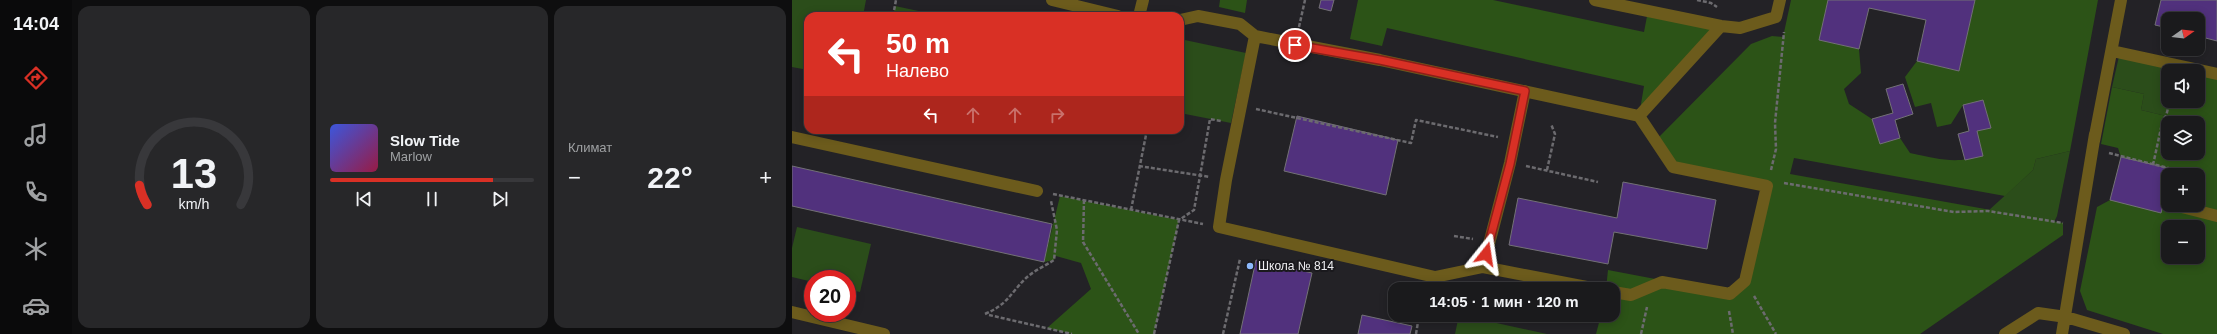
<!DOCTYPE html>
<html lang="ru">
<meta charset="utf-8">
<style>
:root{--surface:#1a1a1c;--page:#272729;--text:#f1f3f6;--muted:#9fa1a3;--line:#38383b;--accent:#d93025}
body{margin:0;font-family:Helvetica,sans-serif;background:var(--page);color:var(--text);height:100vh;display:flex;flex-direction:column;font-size:15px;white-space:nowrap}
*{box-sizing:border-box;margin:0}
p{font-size:13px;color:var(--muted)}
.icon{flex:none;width:22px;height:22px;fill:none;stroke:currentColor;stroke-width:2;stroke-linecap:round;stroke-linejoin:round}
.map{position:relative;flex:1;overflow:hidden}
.sheet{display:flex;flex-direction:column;gap:6px;padding:6px;background:#0e0e0f;width:720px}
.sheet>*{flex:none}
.guide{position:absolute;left:12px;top:12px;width:380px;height:122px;border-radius:12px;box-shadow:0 2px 10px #0003,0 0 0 1px var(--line);background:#d93025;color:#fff;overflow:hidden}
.needle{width:26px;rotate:76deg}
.controls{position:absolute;left:1369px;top:12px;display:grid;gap:8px}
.controls a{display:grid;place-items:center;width:44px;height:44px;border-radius:8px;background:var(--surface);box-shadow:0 2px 10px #0003,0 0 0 1px var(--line);font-size:20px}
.speed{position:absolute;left:12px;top:270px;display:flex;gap:8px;font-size:20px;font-weight:700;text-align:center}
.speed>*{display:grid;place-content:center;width:52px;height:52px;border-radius:50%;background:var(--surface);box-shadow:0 2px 10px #0003,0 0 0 1px var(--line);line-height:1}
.speed .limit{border:6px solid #d22;background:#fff;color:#111}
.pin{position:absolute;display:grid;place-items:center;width:34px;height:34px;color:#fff;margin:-17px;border:2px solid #fff;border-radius:50%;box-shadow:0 1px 4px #0007}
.me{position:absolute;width:44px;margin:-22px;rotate:15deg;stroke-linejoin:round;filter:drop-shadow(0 0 3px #0008)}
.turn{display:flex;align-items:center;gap:14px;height:84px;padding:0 16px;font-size:18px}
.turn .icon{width:52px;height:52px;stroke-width:2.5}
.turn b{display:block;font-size:28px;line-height:34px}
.lanes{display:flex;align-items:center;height:38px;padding:0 16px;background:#0003;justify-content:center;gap:20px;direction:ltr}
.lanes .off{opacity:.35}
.big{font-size:30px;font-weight:700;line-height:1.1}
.sheet .tile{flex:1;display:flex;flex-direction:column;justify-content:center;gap:6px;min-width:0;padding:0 14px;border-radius:12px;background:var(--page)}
.sheet .dial{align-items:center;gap:0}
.dial svg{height:104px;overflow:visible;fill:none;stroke:var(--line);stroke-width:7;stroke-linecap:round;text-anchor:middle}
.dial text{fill:var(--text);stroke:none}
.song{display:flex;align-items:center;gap:12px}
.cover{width:48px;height:48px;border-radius:6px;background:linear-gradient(135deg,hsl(230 70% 55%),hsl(340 70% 35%))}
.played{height:4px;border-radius:2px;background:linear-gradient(90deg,var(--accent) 80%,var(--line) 80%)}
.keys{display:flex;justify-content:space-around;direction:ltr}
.heat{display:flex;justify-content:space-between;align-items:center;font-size:22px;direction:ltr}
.sheet .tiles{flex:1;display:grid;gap:6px;grid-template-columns:repeat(3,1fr)}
.trip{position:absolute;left:596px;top:282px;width:232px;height:40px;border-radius:12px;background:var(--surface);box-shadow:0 2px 10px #0003,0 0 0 1px var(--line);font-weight:700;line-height:40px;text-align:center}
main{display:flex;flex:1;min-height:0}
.dock{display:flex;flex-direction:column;width:72px;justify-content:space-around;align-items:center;background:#0a0a0b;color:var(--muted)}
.dock .icon{width:28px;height:28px}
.dock .selected{color:var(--accent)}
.dock b{font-size:18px;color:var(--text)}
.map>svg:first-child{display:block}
.green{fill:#2b4d1a}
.forest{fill:#2c5317;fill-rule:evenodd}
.building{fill:#51317d;stroke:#737176}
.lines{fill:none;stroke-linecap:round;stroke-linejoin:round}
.path{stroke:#6c6b6f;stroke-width:2.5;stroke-dasharray:4 2;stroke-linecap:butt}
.lane{stroke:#6c5b1c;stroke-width:12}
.route-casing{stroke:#8d1f18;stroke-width:10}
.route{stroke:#d93025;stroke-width:7}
.poi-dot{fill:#8db9fc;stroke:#1a191d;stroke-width:1.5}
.labels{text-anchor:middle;stroke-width:4;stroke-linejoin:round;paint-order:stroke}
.poi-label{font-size:12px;fill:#eeeef1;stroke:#1a191d;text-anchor:start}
</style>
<main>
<nav class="dock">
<b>14:04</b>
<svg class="icon selected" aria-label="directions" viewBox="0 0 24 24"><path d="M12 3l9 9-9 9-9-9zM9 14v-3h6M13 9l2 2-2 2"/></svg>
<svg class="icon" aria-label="music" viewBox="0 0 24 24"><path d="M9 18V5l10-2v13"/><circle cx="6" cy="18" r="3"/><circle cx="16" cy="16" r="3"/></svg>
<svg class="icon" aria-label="phone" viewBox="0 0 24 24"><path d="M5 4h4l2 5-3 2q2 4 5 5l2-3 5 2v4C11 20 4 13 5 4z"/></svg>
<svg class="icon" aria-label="climate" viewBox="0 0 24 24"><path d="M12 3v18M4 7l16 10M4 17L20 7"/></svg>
<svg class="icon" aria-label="car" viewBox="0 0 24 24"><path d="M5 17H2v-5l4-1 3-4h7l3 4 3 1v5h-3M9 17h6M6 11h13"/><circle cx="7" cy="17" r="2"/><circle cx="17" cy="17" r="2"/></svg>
</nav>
<section class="sheet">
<div class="tiles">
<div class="tile dial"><svg viewBox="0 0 100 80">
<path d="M14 69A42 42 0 1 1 86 69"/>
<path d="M14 69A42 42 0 0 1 8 54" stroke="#d93025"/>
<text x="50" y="56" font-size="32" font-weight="700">13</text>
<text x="50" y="72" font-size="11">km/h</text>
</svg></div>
<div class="tile">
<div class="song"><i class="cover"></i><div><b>Slow Tide</b><p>Marlow</p></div></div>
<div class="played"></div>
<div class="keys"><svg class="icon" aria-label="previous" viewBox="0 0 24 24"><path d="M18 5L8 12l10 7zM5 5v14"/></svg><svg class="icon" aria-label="pause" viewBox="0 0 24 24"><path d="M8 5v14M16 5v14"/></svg><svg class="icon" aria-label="next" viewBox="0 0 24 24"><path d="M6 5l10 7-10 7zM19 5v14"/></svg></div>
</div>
<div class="tile"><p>Климат</p>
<div class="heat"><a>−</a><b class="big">22°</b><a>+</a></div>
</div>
</div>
</section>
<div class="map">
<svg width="1425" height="334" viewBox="0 0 1425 334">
<rect width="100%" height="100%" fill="#232226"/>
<path class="green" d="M 0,0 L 74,0 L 71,16 L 16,16 L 16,70 L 0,67 Z
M 103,6 L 150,16 L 101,16 Z
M 388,39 L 454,53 L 439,123 L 388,113 Z
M 1328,52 L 1384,71 L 1376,71 L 1376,101 L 1378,101 L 1374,116 L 1349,110 L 1352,94 L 1320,87 Z
M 1278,151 L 1265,216 L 1262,222 L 1196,211 L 1241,170 L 1244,159 Z
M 5,227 L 79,244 L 68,292 L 55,289 L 55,279 L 21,279 L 21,282 L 0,277 L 0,248 Z
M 667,315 L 668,315 L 755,334 L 663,334 Z"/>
<path class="forest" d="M 428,0 L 455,0 L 453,13 L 427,7 Z
M 566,0 L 701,0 L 852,32 L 856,11 L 929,26 L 847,116 L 852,86 L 595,28 L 590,46 L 558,39 Z
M 999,0 L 1036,0 L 1027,40 L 1067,49 L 1069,73 L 1052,89 L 1057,104 L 1080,119 L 1088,144 L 1108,138 L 1118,153 C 1148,159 1161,164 1191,156 L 1185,131 L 1199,128 L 1191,100 L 1171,105 L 1159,124 L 1145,127 L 1139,103 L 1123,107 L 1113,77 L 1125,61 L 1167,71 L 1183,0 L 1306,0 L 1278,151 L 1244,159 L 1241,170 L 1213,196 L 1002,158 L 998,174 L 1271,223 L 1271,235 L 1128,334 L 804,334 L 809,315 L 821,315 L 821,289 L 814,289 L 816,270 L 937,293 L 952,278 L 975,185 L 881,167 L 863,141 L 959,44 L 980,36 L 991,37 Z
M 1406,71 L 1425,74 L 1425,334 L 1371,334 L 1295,310 L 1288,291 L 1305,207 L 1318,200 L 1376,186 L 1376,205 L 1406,205 L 1406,175 L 1378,175 L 1380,169 L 1329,157 L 1326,148 L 1309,144 L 1320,87 L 1352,94 L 1349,110 L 1374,116 L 1378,101 L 1406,101 ZM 1376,123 L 1406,123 L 1406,153 L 1376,153 ZM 1376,227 L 1406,227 L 1406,257 L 1376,257 Z
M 268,196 L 387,220 L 362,334 L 280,334 L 255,328 L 299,289 L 289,263 L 264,256 L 262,260 L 252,262 Z"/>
<path class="building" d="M 529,0 L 542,0 L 539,11 L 527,8 Z
M 1036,0 L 1183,0 L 1167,71 L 1125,61 L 1134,20 L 1077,8 L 1067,49 L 1027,40 Z
M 1369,0 L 1425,0 L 1425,41 L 1406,36 L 1406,19 L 1376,19 L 1376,28 L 1363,25 Z
M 1111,84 L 1121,114 L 1103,120 L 1108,138 L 1088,144 L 1080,119 L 1101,113 L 1094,89 Z
M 1191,100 L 1199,128 L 1185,131 L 1191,156 L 1173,160 L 1166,134 L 1177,131 L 1171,105 Z
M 505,116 L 606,140 L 594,195 L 492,171 Z
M 1329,157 L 1380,169 L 1378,175 L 1376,175 L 1376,186 L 1369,213 L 1318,200 Z
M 0,166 L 260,224 L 252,262 L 0,206 Z
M 831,182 L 924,200 L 915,249 L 822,232 L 816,264 L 717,245 L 726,198 L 825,218 Z
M 464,260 L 520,273 L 506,334 L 448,334 Z
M 570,315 L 620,326 L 618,334 L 566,334 Z"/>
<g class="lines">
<path class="path" d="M 905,0 L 919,3 L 925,7
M 101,16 L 104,0
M 507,27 L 513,0
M 464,109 L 619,143 L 624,120 L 706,137
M 1317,153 L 1380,169
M 1361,165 L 1371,119 L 1374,116 L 1378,101
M 347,166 L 418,177
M 734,166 L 806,182
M 755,170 L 763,134 L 759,124
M 979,170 L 984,149 L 983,123 L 992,32
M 992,183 L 1162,212 L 1196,211 L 1271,223
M 261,194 L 411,224
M 292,200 L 291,242 L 347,334
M 339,210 L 355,130
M 662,236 L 681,239
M 962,296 L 984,334
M 937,311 L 941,334
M 193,314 C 216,304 217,295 233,279 C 241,271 253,266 262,260 L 265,230 L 259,201
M 197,315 L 280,334
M 362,334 L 387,220 L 402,210 L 418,119 L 429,121
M 431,334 L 448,259
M 624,334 L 626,322
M 849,334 L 855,307"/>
<path class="lane" d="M 260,0 L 326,16
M 803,0 L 929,26 L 948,28 L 984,17 L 988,0
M 347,16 L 351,0
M 388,20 L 406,16 L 448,24 L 463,36 L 588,60 L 847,116 L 929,26
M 463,36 L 434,180 L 427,227 L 643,277 L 691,267
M 1320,51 L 1425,74
M 733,91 L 718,163 L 691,267 L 805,289
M 0,137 L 245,191
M 1302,141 L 1329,0
M 1386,206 L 1425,216
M 821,292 L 839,295 L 870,282 L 938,294 L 953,281 L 975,186 L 881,167 L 847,116
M 0,312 L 92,334
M 1213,334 L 1246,313 L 1274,317 L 1332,334
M 1270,334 L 1303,134"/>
</g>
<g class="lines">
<g class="route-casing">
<path id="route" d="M 503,45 L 588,60 L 733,91 L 718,164 L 694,254"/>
</g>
<use href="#route" class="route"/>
</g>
<circle class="poi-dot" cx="458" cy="266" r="4"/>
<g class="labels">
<g class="poi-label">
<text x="466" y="270">Школа № 814</text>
</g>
</g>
</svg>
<div class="controls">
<a><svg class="needle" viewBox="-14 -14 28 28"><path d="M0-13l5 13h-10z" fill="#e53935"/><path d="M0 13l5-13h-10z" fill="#9fa1a3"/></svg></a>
<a><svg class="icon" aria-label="sound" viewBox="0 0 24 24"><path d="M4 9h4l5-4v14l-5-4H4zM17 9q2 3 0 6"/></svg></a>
<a><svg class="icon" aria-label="layers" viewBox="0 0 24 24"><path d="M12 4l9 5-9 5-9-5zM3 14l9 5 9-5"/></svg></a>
<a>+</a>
<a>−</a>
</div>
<div class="speed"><div class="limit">20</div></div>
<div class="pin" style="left:503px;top:45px;background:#d93025"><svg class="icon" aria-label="arrive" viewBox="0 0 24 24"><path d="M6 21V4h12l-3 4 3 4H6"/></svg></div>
<svg class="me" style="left:694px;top:254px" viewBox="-20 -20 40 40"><path d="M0-17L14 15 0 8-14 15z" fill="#d93025" stroke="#fff" stroke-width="4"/></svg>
<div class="trip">14:05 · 1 мин · 120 m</div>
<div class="guide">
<div class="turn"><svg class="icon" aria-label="left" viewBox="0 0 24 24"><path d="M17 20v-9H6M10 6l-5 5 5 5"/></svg><div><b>50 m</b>Налево</div></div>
<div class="lanes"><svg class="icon" aria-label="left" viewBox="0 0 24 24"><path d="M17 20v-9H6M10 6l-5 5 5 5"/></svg><svg class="icon off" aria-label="ahead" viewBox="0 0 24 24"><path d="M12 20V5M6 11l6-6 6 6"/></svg><svg class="icon off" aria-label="ahead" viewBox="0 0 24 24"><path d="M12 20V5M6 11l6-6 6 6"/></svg><svg class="icon off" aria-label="right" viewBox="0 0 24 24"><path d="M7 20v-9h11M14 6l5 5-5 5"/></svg></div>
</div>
</div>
</main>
